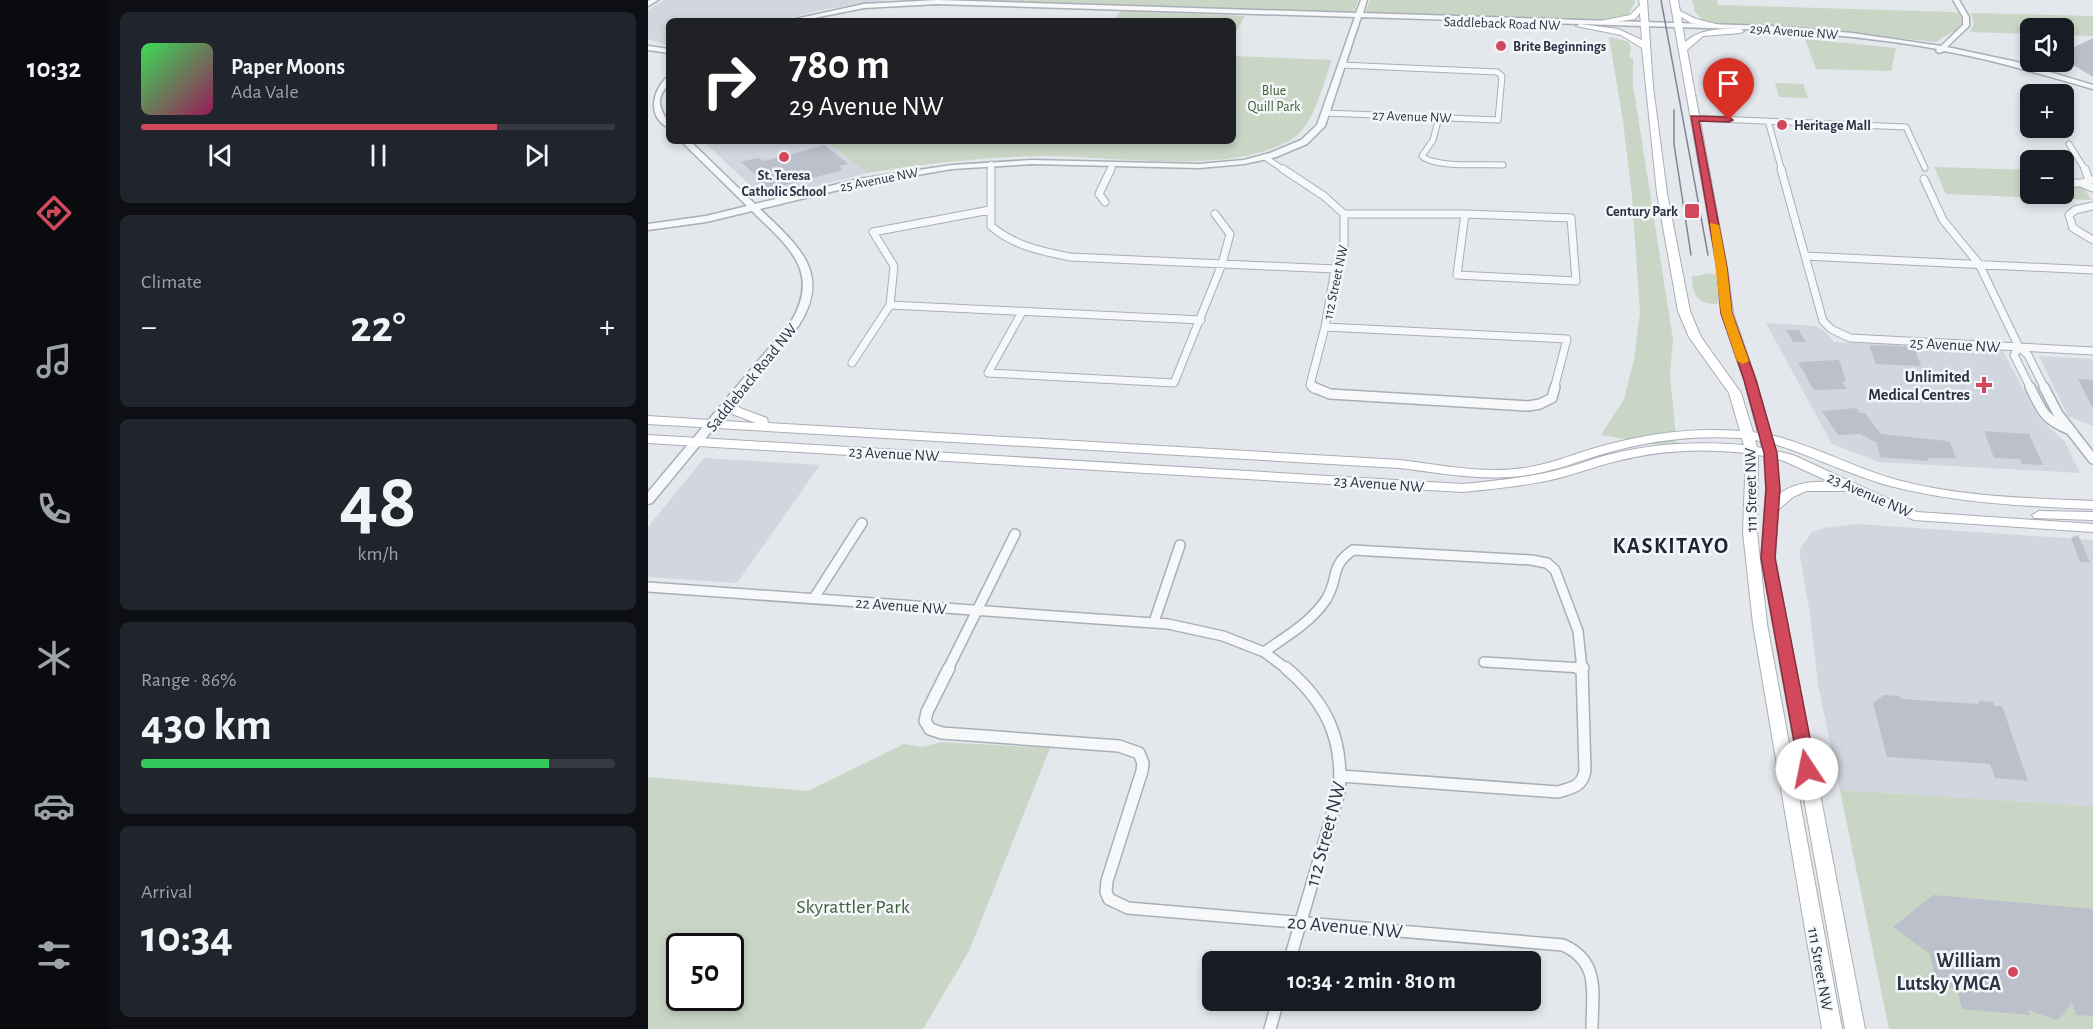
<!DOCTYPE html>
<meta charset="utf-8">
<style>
:root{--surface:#171b24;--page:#20242c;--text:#f1f3f6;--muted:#9ea1a6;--line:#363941;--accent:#d1495b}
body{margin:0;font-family:"Alegreya Sans",sans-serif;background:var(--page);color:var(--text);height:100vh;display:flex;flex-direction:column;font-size:22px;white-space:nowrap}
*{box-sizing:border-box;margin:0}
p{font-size:20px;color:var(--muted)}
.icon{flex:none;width:33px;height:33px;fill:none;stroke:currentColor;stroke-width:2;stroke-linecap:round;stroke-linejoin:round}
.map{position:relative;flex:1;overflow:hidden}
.side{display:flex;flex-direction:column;gap:12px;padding:12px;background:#0d0f14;width:540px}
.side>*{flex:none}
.guide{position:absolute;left:18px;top:18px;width:570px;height:126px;border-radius:9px;box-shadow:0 3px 9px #0003;background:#202124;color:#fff;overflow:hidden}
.tools{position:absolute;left:1372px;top:18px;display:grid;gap:12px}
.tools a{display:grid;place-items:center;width:54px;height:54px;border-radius:9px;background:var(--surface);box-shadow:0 3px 9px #0003;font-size:30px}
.speed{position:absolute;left:18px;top:933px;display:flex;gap:12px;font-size:30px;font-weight:700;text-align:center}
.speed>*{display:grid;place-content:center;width:78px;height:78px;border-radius:50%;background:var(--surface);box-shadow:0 3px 9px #0003;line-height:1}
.speed .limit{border:3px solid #111;border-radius:9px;background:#fff;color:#111}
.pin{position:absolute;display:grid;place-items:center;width:51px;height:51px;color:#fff;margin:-62px -26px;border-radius:50% 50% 50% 0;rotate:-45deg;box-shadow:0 0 6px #0007}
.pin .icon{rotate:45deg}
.me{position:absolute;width:66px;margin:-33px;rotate:349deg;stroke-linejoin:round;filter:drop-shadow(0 0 4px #0008)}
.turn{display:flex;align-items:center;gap:21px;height:126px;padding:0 24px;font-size:27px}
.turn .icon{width:78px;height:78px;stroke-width:2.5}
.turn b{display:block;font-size:42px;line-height:51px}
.big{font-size:45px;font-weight:600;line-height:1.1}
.side .card{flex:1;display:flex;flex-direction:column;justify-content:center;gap:9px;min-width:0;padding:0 21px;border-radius:9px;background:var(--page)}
.side .dial{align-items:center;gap:0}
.dial b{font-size:78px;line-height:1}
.song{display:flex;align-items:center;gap:18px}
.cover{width:72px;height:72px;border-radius:9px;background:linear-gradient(135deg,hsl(130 70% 55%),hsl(330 70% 35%))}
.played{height:6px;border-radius:3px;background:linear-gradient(90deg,var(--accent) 75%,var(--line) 75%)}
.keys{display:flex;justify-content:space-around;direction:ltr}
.heat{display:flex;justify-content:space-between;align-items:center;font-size:33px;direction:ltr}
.charge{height:9px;border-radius:4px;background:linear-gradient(90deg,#34c759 86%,var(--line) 0)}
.trip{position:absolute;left:554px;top:951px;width:339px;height:60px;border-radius:9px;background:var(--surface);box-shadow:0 3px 9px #0003;font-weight:600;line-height:60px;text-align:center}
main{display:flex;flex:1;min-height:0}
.tab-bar{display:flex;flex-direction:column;width:108px;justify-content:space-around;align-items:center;background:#090b0e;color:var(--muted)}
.tab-bar .icon{width:42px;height:42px}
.tab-bar .selected{color:var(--accent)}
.tab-bar b{font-size:27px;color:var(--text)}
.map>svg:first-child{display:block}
.built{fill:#d2d6de}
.green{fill:#c9d6c5;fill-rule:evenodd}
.building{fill:#bbc0ca}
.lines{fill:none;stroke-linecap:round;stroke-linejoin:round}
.minor-far3-casing{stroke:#a9aeb7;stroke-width:7}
.minor-far2-casing{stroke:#a9aeb7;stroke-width:9}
.minor-far1-casing{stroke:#a9aeb7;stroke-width:12}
.minor-casing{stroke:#a9aeb7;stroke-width:14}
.tertiary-casing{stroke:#a9aeb7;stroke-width:3}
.secondary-casing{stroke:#a9aeb7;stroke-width:2}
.minor-far3{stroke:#f7f8fa;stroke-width:5}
.minor-far2{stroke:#f7f8fa;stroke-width:7}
.minor-far1{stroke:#f7f8fa;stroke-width:9}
.minor{stroke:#f7f8fa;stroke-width:11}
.tertiary{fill:#f7f8fa;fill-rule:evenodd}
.secondary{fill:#fff;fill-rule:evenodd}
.tram{stroke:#7d8696;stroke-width:1.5}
.route{fill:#d1495b;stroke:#882f3b;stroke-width:1.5}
.slow{fill:#f59e0b}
.poi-dot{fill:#d1495b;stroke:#f4f6f9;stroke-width:2}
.labels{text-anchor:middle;stroke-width:5;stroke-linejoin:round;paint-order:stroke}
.far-street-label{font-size:14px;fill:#2b3445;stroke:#f4f6f9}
.far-poi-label{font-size:14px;font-weight:bold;fill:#2b3445;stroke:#f4f6f9;text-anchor:start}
.far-park-label{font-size:14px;fill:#3f6138;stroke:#f4f6f9}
.street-label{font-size:16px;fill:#2b3445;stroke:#f4f6f9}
.poi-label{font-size:16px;font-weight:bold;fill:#2b3445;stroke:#f4f6f9;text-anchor:end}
.near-street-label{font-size:20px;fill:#2b3445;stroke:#f4f6f9}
.near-park-label{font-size:20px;fill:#3f6138;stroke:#f4f6f9}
.near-poi-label{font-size:20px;font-weight:bold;fill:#2b3445;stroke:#f4f6f9;text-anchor:end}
.district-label{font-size:22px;font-weight:bold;letter-spacing:1.5px;fill:#1d2536;stroke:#f4f6f9}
</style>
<main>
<nav class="tab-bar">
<b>10:32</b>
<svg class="icon selected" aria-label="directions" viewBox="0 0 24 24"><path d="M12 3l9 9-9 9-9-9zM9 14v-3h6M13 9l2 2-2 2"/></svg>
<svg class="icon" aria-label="music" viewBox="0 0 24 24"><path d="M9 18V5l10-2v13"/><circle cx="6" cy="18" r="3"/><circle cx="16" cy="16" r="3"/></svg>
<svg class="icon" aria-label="phone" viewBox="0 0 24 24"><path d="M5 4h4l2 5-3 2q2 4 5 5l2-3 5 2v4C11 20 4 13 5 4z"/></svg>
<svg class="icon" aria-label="climate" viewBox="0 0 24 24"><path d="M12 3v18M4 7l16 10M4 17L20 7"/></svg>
<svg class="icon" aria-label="car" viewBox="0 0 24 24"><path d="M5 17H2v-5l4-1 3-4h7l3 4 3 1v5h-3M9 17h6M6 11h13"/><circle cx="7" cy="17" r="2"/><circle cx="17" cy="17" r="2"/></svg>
<svg class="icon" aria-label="filters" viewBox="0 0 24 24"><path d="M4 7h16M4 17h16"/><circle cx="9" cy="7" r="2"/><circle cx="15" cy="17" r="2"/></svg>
</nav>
<section class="side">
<div class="card">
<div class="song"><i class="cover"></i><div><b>Paper Moons</b><p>Ada Vale</p></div></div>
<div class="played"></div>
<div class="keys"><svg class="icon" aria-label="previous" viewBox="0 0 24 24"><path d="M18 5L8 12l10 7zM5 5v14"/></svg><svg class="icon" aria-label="pause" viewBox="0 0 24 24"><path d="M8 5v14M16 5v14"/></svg><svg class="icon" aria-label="next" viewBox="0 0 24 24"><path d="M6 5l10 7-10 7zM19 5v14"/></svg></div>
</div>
<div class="card"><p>Climate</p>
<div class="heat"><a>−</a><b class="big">22°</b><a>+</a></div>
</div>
<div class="card dial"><b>48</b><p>km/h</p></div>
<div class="card"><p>Range · 86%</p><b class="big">430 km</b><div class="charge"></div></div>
<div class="card"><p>Arrival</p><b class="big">10:34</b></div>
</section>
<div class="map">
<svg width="1445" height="1029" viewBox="0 0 1445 1029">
<rect width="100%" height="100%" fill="#e4e7ec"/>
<path class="built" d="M 16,0 L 241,0 L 173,10 L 129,21 L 21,21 L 21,46 L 0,39 L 0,10 Z
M 55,141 L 179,141 L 219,173 L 117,199 Z
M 1118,323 L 1168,326 L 1175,330 L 1186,342 L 1352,350 L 1356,353 L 1390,417 L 1417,442 L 1432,473 L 1231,462 L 1184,444 Z
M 1391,356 L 1445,359 L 1445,426 L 1420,416 Z
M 56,458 L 172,465 L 89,583 L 0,577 L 0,527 Z
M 1209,524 L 1445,540 L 1445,806 L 1192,790 L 1170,684 L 1162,614 L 1152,556 L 1152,549 L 1163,533 L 1176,528 Z"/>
<path class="green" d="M 316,0 L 710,0 L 707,10 L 699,13 Z
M 722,0 L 987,0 L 987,2 L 980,15 L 946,21 L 724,14 L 718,11 Z
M 1044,0 L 1069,0 L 1070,5 L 1305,12 L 1311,13 L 1314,22 L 1309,32 L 1304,32 L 1288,42 L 1153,29 L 1061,24 L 1049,21 L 1053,18 L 1045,10 L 1047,8 Z
M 473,11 L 597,16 L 585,37 L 585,21 L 465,21 Z
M 1323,13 L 1445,16 L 1445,36 L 1416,35 L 1416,28 L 1383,28 L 1383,34 L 1322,32 L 1326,24 Z
M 961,37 L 981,42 L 983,49 L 981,56 L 985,59 L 985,85 L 1025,339 L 1022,374 L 1029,448 L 953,435 L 976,399 L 986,359 L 992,312 L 984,197 L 975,121 Z
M 1157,39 L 1248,48 L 1243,71 L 1168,69 Z
M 585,56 L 684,60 C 675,83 666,126 644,139 C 585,175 472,157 405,156 C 342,156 281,163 219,173 L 179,141 L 585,141 Z
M 1127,83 L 1155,84 L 1160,98 L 1131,97 Z
M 1286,167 L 1383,170 L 1383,194 L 1416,194 L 1416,185 L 1435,187 L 1444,200 L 1298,194 Z
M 1061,273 L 1068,275 L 1071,301 L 1069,304 C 1050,304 1044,295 1044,277 Z
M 293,742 L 402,748 L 321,951 L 275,1029 L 0,1029 L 0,777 L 160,791 L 256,744 L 275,747 ZM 32,946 L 82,946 L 82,998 L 32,998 Z
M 1192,790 L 1445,806 L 1445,1029 L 1241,1029 Z"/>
<path class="building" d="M 1445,38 L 1445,77 L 1416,59 L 1416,52 Z
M 177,145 L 200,164 L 191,166 L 195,170 L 118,190 L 106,178 L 110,177 L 93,162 L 110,158 L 116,161 Z
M 1138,330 L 1151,330 L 1158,342 L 1145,342 Z
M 1221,345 L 1266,347 L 1273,366 L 1228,364 Z
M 1190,360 L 1192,362 L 1198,381 L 1194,381 L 1199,389 L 1166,390 L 1150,362 Z
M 1430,379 L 1445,380 L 1445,409 Z
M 1208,408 L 1212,413 L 1217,413 L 1233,434 L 1299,441 L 1302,442 L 1308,458 L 1280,458 L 1280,461 L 1232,457 L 1229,443 L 1212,434 L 1190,435 L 1174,411 Z
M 1336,431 L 1381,434 L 1395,465 L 1374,464 L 1372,459 L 1346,458 Z
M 1430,535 L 1442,562 L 1432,562 L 1423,538 Z
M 1236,695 L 1252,696 L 1253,699 L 1329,704 L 1332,701 L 1345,702 L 1347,706 L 1354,706 L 1380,781 L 1347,778 L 1342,764 L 1239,757 L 1225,703 Z
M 1285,895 L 1445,909 L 1445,1016 L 1428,1015 L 1424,1003 L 1413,1017 L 1409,1020 L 1380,1010 L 1382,1015 L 1314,1009 L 1309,988 L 1289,986 L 1282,954 L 1245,927 Z"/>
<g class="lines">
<g class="minor-far3-casing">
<path id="minor-far3" d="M 677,113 L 850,120 L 854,76 L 849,72 L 694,65
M 791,117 L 785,140 L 774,156 C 786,168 837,164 855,165
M 1046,118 L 1258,127 L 1277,168
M 1120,121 L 1134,171
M 1421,144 L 1438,171
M 617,157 L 637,171
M 343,164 L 343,171
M 462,171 L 465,165"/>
</g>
<g class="minor-far2-casing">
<path id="minor-far2" d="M 343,169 L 343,226 C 366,246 393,251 422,257 L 687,269
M 635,169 L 676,196 L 696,214 L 696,247 L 687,269 L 677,327
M 1133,169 L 1175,321 L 1183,329 L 1202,338 L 1445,351
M 1437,169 L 1441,180
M 1276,179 L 1295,220 L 1331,264 L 1371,347
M 1445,180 L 1433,183 L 1445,188
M 1420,183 L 1434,183
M 457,202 L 451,194 L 463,169
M 1445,206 L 1427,210 L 1421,215 L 1425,228 L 1445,240
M 696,214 L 817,214
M 817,214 L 923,218 L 928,281 L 809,275 Z
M 1157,256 L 1445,270
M 242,305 L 553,320
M 374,312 L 340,373 L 526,383 L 574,264 L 582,234 L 567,214
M 677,327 L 919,339 L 906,389
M 204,363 L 242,305 L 246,266 L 225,232 L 342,210
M 666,389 L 662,385 L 677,327
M 1383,389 L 1366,355 L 1371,347 L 1380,355 L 1397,389"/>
</g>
<g class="minor-far1-casing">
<path id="minor-far1" d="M 665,387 L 682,394 L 880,406 L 892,404 L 904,398 L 907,387
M 1382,387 C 1395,413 1395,418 1422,430
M 1396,387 L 1410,414 L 1445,459
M 0,587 L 520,624 L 575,636 L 616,652
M 166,598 L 214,523
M 506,622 L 532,545
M 836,662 L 935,668
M 300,669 L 367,534
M 639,669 L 616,652 C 637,637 662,623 677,601 C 692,580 680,567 705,550 L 883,560 L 899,563 L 907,570 L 930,631 L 934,669"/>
</g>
<g class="minor-casing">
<path id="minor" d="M 301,668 L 279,712 L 277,721 L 282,729 L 294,733 L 471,746 L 491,753 L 495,763 L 494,771 L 459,881 L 458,892 L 461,899 L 480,908 L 915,945 C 953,962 944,994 944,1029
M 638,668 C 678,702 696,739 691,792 L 641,962
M 930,668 L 935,668
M 693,776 L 910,792 C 924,788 935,786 937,770 L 934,668
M 622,1029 L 630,1000"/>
</g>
<g class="tertiary-casing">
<path id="tertiary" d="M 2,0 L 10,0 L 0,6 L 0,1 Z
M 289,0 L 708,13 L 713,0 L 719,0 L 715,13 L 1122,26 L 1204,33 L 1293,46 L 1315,25 L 1315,17 L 1305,0 L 1311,0 L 1321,17 L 1321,26 L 1299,47 L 1369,62 L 1445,85 L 1445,89 C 1395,75 1347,60 1296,51 L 1291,53 L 1288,51 L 1289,49 C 1234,39 1178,34 1122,30 L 713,17 L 677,126 L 659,144 L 628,157 L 596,164 L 551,168 L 384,164 L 304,169 L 211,185 L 112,209 C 148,244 185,272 151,325 L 4,503 L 0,504 L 0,492 L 143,322 C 174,270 138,245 104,211 L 58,222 L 0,230 L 0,224 L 58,216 L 99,206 L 33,141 L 42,141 L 107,204 L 211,179 L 304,165 L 384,160 L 551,164 L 596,160 L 622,153 L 653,140 L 669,125 L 707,17 L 289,4 L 216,8 L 151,21 L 138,21 L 216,4 Z
M 0,46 L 21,49 L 21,53 L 0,50 Z
M 18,78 L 21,78 C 21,87 13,91 12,100 C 11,112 21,118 21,128 C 0,117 3,94 18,78 Z"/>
</g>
<g class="secondary-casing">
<path id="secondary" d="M 991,0 L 999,0 L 1005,87 L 1019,193 L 1042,311 L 1053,337 L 1093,393 L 1105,432 L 1110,433 L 1096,380 L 1073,313 L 1069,268 L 1022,0 L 1030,0 L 1032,11 L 1048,19 L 1076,26 L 1072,28 L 1043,23 L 1033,17 L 1037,42 C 1053,28 1072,29 1092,29 L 1096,31 L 1092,33 L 1055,36 L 1039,50 L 1079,268 L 1085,313 L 1108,380 L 1123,435 C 1167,446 1206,468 1249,480 C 1313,497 1379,498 1445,501 L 1445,509 C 1376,506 1308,503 1242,486 C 1202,475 1165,456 1126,444 L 1128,451 L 1145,455 L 1269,512 L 1445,524 L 1445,532 L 1266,520 L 1201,491 L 1158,491 L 1145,497 L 1130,510 L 1127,558 L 1217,1029 L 1197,1029 L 1113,558 L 1118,489 L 1116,456 L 1110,455 L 1109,532 L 1119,624 L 1194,1029 L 1174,1029 L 1105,624 L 1095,532 L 1098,453 C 1054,448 1011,450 969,461 C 948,466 928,474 907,479 C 877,486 846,489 815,492 L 0,443 L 0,435 L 815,484 C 845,481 876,478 906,471 C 924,467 941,460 959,455 C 1004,443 1050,441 1096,445 L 1094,438 L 1091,438 C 1043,435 1000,441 955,454 C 930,461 906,471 880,475 C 838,482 794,473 752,468 L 0,424 L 0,416 L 108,423 L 84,414 L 76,402 L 82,398 L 86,399 L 92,408 L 119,418 L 120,423 L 752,460 C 793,465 835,474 876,468 C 900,465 923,455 947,448 C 995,434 1041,427 1092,431 L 1081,393 L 1041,337 L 1030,311 L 1009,193 L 994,48 L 973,35 L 928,26 L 932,24 L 970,29 L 994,40 L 992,13 L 987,19 L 952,24 L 948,22 L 982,15 L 992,5 ZM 1107,440 L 1112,441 L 1114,448 L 1109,447 ZM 1129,459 L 1136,461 L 1182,482 C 1164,481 1146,483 1131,494 Z
M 1391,511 L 1445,512 L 1445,520 L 1386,518 L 1384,515 Z"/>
</g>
<use href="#minor-far3" class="minor-far3"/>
<use href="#minor-far2" class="minor-far2"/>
<use href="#minor-far1" class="minor-far1"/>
<use href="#minor" class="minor"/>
<use href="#tertiary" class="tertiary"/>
<use href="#secondary" class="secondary"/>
<path class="tram" d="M 1013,0 L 1060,255
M 1026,110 L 1026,144 L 1043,255"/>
</g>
<path class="route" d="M 1043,116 L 1081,117 L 1085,120 L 1081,122 L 1051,121 L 1079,268 L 1084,313 L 1108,380 L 1129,453 L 1132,489 L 1127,558 L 1168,769 L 1165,773 L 1153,773 L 1151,769 L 1113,558 L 1118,489 L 1116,453 L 1096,380 L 1073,313 L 1069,268 Z"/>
<path class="slow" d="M 1062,223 L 1071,225 L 1079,268 L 1084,313 L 1101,361 L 1095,364 L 1089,361 L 1073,313 Z"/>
<g class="poi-dot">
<circle cx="853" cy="46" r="6"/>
<circle cx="1134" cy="125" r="6"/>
<circle cx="136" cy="157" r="6"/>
<rect x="1036" y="203" width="16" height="16" rx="3"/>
<path d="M1333 376h6v6h6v6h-6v6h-6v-6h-6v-6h6z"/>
<circle cx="1365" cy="972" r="6"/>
</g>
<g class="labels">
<g class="far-street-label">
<text transform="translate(854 23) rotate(2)" y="5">Saddleback Road NW</text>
<text transform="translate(1146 31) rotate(4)" y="5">29A Avenue NW</text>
<text transform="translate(764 116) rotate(2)" y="5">27 Avenue NW</text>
<text transform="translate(231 179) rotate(-11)" y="5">25 Avenue NW</text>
<text transform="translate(687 282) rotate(-78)" y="5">112 Street NW</text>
</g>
<g class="far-poi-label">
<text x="865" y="51">Brite Beginnings</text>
<text x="1146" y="130">Heritage Mall</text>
<text x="136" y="180" text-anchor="middle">St. Teresa<tspan x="136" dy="16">Catholic School</tspan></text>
<text x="1030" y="216" text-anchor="end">Century Park</text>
</g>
<g class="far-park-label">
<text x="626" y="95">Blue<tspan x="626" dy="16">Quill Park</tspan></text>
</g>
<g class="street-label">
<text transform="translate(1307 344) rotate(3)" y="6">25 Avenue NW</text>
<text transform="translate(103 377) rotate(-51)" y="6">Saddleback Road NW</text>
<text transform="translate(246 453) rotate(3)" y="6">23 Avenue NW</text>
<text transform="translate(731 483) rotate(4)" y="6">23 Avenue NW</text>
<text transform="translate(1102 490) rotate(-91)" y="6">111 Street NW</text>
<text transform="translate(1222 494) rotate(24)" y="6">23 Avenue NW</text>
<text transform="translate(253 605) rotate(4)" y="6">22 Avenue NW</text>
<text transform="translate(1173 969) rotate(80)" y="6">111 Street NW</text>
</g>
<g class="poi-label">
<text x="1322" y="382">Unlimited<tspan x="1322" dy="18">Medical Centres</tspan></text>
</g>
<g class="near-street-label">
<text transform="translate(677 834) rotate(-75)" y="7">112 Street NW</text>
<text transform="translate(697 926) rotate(5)" y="7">20 Avenue NW</text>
</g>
<g class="near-park-label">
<text x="205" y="913">Skyrattler Park</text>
</g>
<g class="near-poi-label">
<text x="1353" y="967">William<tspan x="1353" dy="23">Lutsky YMCA</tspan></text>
</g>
<g class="district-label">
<text x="1023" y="553">KASKITAYO</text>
</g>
</g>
</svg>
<div class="tools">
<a><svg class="icon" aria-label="sound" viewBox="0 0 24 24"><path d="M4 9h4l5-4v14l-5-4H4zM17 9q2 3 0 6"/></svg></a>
<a>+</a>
<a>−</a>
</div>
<div class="speed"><div class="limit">50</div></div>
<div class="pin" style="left:1081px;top:120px;background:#d93025"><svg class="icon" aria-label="arrive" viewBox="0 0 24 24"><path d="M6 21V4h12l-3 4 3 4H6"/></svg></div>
<svg class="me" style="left:1159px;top:769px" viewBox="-20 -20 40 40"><circle r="19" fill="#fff"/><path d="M0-13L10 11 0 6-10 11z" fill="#d1495b"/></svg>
<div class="trip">10:34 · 2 min · 810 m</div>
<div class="guide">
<div class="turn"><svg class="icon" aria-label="right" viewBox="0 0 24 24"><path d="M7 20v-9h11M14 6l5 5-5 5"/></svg><div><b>780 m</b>29 Avenue NW</div></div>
</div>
</div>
</main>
